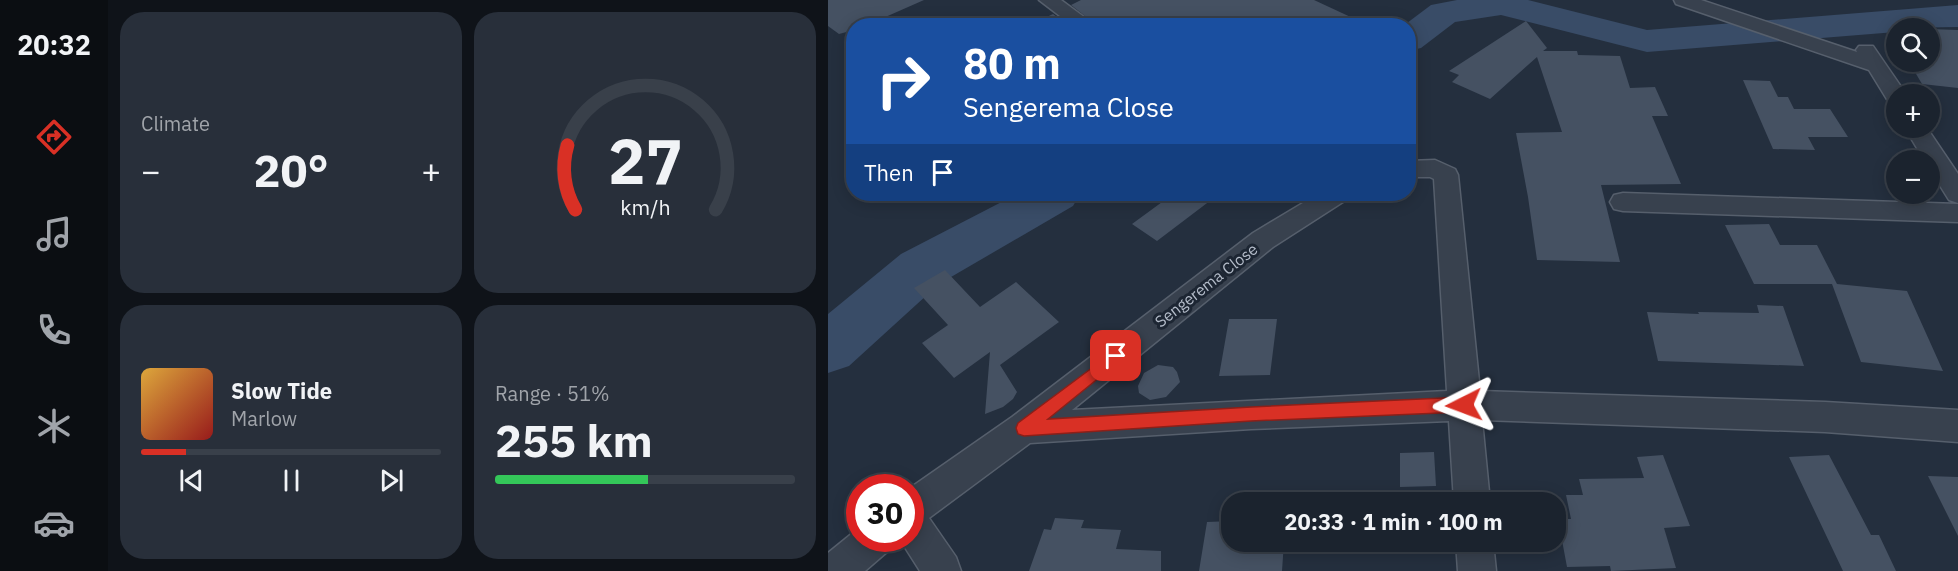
<!DOCTYPE html>
<meta charset="utf-8">
<style>
:root{--surface:#1b232e;--page:#282f3a;--text:#f1f3f6;--muted:#a0a4aa;--line:#39404a;--accent:#d93025}
body{margin:0;font-family:"IBM Plex Sans",sans-serif;background:var(--page);color:var(--text);height:100vh;display:flex;flex-direction:column;font-size:22px;white-space:nowrap}
*{box-sizing:border-box;margin:0}
p{font-size:20px;color:var(--muted)}
.icon{flex:none;width:33px;height:33px;fill:none;stroke:currentColor;stroke-width:2;stroke-linecap:round;stroke-linejoin:round}
.map{position:relative;flex:1;overflow:hidden}
.drawer{display:flex;flex-direction:column;gap:12px;padding:12px;background:#0f1319;width:720px}
.drawer>*{flex:none}
.top-card{position:absolute;left:18px;top:18px;width:570px;height:183px;border-radius:24px;box-shadow:0 3px 15px #0003,0 0 0 2px var(--line);background:#1a4fa0;color:#fff;overflow:hidden}
.controls{position:absolute;left:1058px;top:18px;display:grid;gap:12px}
.controls a{display:grid;place-items:center;width:54px;height:54px;border-radius:50%;background:var(--surface);box-shadow:0 3px 15px #0003,0 0 0 2px var(--line);font-size:30px}
.speed{position:absolute;left:18px;top:474px;display:flex;gap:12px;font-size:30px;font-weight:700;text-align:center}
.speed>*{display:grid;place-content:center;width:78px;height:78px;border-radius:50%;background:var(--surface);box-shadow:0 3px 15px #0003,0 0 0 2px var(--line);line-height:1}
.speed .limit{border:9px solid #d22;background:#fff;color:#111}
.pin{position:absolute;display:grid;place-items:center;width:51px;height:51px;color:#fff;margin:-26px;border-radius:12px;box-shadow:0 3px 9px #0006}
.me{position:absolute;width:66px;margin:-33px;rotate:267deg;stroke-linejoin:round;filter:drop-shadow(0 0 4px #0008)}
.turn{display:flex;align-items:center;gap:21px;height:126px;padding:0 18px;font-size:27px}
.turn .icon{width:78px;height:78px;stroke-width:2.5}
.turn b{display:block;font-size:42px;line-height:51px}
.then{display:flex;align-items:center;height:57px;padding:0 18px;background:#0003;gap:12px;font-size:22px}
.big{font-size:45px;font-weight:800;line-height:1.1}
.drawer .tile{flex:1;display:flex;flex-direction:column;justify-content:center;gap:9px;min-width:0;padding:0 21px;border-radius:24px;background:var(--page)}
.drawer .dial{align-items:center;gap:0}
.dial svg{height:156px;overflow:visible;fill:none;stroke:var(--line);stroke-width:7;stroke-linecap:round;text-anchor:middle}
.dial text{fill:var(--text);stroke:none}
.song{display:flex;align-items:center;gap:18px}
.cover{width:72px;height:72px;border-radius:9px;background:linear-gradient(135deg,hsl(40 70% 55%),hsl(0 70% 35%))}
.played{height:6px;border-radius:3px;background:linear-gradient(90deg,var(--accent) 15%,var(--line) 15%)}
.keys{display:flex;justify-content:space-around;direction:ltr}
.heat{display:flex;justify-content:space-between;align-items:center;font-size:33px;direction:ltr}
.charge{height:9px;border-radius:4px;background:linear-gradient(90deg,#34c759 51%,var(--line) 0)}
.drawer .tiles{flex:1;display:grid;gap:12px;grid-template-columns:repeat(2,1fr)}
.trip{position:absolute;left:393px;top:492px;width:345px;height:60px;border-radius:24px;background:var(--surface);box-shadow:0 3px 15px #0003,0 0 0 2px var(--line);font-weight:800;line-height:60px;text-align:center}
main{display:flex;flex:1;min-height:0}
.menu{display:flex;flex-direction:column;width:108px;justify-content:space-around;align-items:center;background:#0b0e12;color:var(--muted)}
.menu .icon{width:42px;height:42px}
.menu .current{color:var(--accent)}
.menu b{font-size:27px;color:var(--text)}
.map>svg:first-child{display:block}
.lines{fill:none;stroke-linecap:round;stroke-linejoin:round}
.river{fill:#394c67;fill-rule:evenodd}
.building{fill:#455162}
.street-casing{stroke:#565f6c;stroke-width:3}
.street{fill:#38414e;fill-rule:evenodd}
.route{fill:#d93025;stroke:#8d1f18;stroke-width:1.5}
.labels{text-anchor:middle;stroke-width:6;stroke-linejoin:round;paint-order:stroke}
.street-label{font-size:16px;fill:#b4bcc9;stroke:#1d2633}
</style>
<main>
<nav class="menu">
<b>20:32</b>
<svg class="icon current" aria-label="directions" viewBox="0 0 24 24"><path d="M12 3l9 9-9 9-9-9zM9 14v-3h6M13 9l2 2-2 2"/></svg>
<svg class="icon" aria-label="music" viewBox="0 0 24 24"><path d="M9 18V5l10-2v13"/><circle cx="6" cy="18" r="3"/><circle cx="16" cy="16" r="3"/></svg>
<svg class="icon" aria-label="phone" viewBox="0 0 24 24"><path d="M5 4h4l2 5-3 2q2 4 5 5l2-3 5 2v4C11 20 4 13 5 4z"/></svg>
<svg class="icon" aria-label="climate" viewBox="0 0 24 24"><path d="M12 3v18M4 7l16 10M4 17L20 7"/></svg>
<svg class="icon" aria-label="car" viewBox="0 0 24 24"><path d="M5 17H2v-5l4-1 3-4h7l3 4 3 1v5h-3M9 17h6M6 11h13"/><circle cx="7" cy="17" r="2"/><circle cx="17" cy="17" r="2"/></svg>
</nav>
<section class="drawer">
<div class="tiles">
<div class="tile"><p>Climate</p>
<div class="heat"><a>−</a><b class="big">20°</b><a>+</a></div>
</div>
<div class="tile dial"><svg viewBox="0 0 100 80">
<path d="M14 69A42 42 0 1 1 86 69"/>
<path d="M14 69A42 42 0 0 1 10 36" stroke="#d93025"/>
<text x="50" y="56" font-size="32" font-weight="700">27</text>
<text x="50" y="72" font-size="11">km/h</text>
</svg></div>
<div class="tile">
<div class="song"><i class="cover"></i><div><b>Slow Tide</b><p>Marlow</p></div></div>
<div class="played"></div>
<div class="keys"><svg class="icon" aria-label="previous" viewBox="0 0 24 24"><path d="M18 5L8 12l10 7zM5 5v14"/></svg><svg class="icon" aria-label="pause" viewBox="0 0 24 24"><path d="M8 5v14M16 5v14"/></svg><svg class="icon" aria-label="next" viewBox="0 0 24 24"><path d="M6 5l10 7-10 7zM19 5v14"/></svg></div>
</div>
<div class="tile"><p>Range · 51%</p><b class="big">255 km</b><div class="charge"></div></div>
</div>
</section>
<div class="map">
<svg width="1130" height="571" viewBox="0 0 1130 571">
<rect width="100%" height="100%" fill="#242f3e"/>
<g class="lines">
<path class="river" d="M 629,0 L 700,0 L 819,30 L 1130,5 L 1130,27 L 1068,28 L 1068,32 L 819,52 L 673,15 L 627,22 L 593,48 L 580,51 L 580,26 L 575,26 L 603,5 Z
M 189,194 L 252,194 L 245,206 L 111,284 L 21,366 L 0,373 L 0,314 L 73,254 Z"/>
</g>
<path class="building" d="M 0,0 L 96,0 L 37,26 L 26,26 L 26,30 L 11,34 L 0,26 Z
M 253,0 L 486,0 L 542,26 L 270,26 L 243,5 Z
M 225,14 L 241,26 L 200,26 Z
M 698,21 L 719,48 L 715,51 L 749,51 L 750,55 L 792,56 L 802,88 L 827,87 L 840,116 L 824,116 L 853,184 L 773,185 L 792,262 L 709,260 L 700,197 L 688,133 L 734,132 L 709,57 L 662,99 L 624,82 L 631,75 L 621,71 Z
M 1101,29 L 1130,30 L 1130,88 L 1094,84 L 1081,62 L 1101,62 Z
M 915,80 L 942,81 L 950,97 L 960,97 L 966,109 L 1002,109 L 1020,137 L 980,137 L 987,150 L 945,149 Z
M 345,194 L 391,194 L 329,241 L 304,224 Z
M 941,224 L 952,245 L 989,245 L 1009,284 L 1079,291 L 1115,371 L 1033,362 L 1004,284 L 926,284 L 897,225 Z
M 117,270 L 152,307 L 188,282 L 231,322 L 172,365 L 189,392 L 185,399 L 175,407 L 157,414 L 162,352 L 126,378 L 94,343 L 120,325 L 86,288 Z
M 929,305 L 955,306 L 976,366 L 830,361 L 819,312 L 871,314 L 870,312 L 931,313 Z
M 401,319 L 449,319 L 442,375 L 391,376 Z
M 330,365 L 345,367 L 349,372 L 352,382 L 338,397 L 322,400 L 311,393 L 310,386 L 316,373 Z
M 606,452 L 608,486 L 572,487 L 572,453 Z
M 835,455 L 862,526 L 836,528 L 848,568 L 783,571 L 782,566 L 739,567 L 730,519 L 743,519 L 738,495 L 755,495 L 751,479 L 816,478 L 809,457 Z
M 1001,455 L 1043,535 L 1051,535 L 1068,571 L 1015,571 L 961,457 Z
M 1100,476 L 1130,477 L 1130,536 Z
M 227,518 L 256,520 L 253,528 L 293,530 L 288,549 L 333,551 L 333,571 L 201,571 L 216,529 L 223,530 Z
M 404,521 L 404,542 L 456,542 L 454,571 L 371,571 L 379,522 Z"/>
<g class="lines">
<g class="street-casing">
<path id="street" d="M 211,0 L 233,0 L 268,26 L 245,26 Z
M 846,0 L 873,0 L 1029,52 L 1028,50 L 1031,46 L 1045,46 L 1078,94 L 1068,94 L 1068,103 L 1060,101 L 1041,70 L 848,4 Z
M 1077,128 L 1099,128 L 1130,174 L 1130,203 L 1121,200 L 1101,168 L 1101,160 L 1096,160 Z
M 607,160 L 627,169 L 630,175 L 652,391 L 997,402 L 1130,410 L 1130,442 L 997,432 L 654,420 L 662,502 L 626,502 L 621,421 L 423,429 L 202,443 L 101,518 L 128,557 L 133,571 L 92,571 L 71,538 L 82,538 L 82,488 L 184,417 L 425,233 L 490,194 L 522,194 L 518,200 L 445,247 L 244,410 L 619,391 L 606,179 L 602,177 L 580,177 L 580,161 Z
M 795,193 L 1130,204 L 1130,222 L 795,211 L 786,209 L 782,202 L 786,195 Z
M 32,527 L 32,538 L 65,538 L 60,551 L 37,571 L 0,571 L 0,553 Z
M 628,542 L 665,542 L 668,571 L 630,571 Z"/>
</g>
<use href="#street" class="street"/>
</g>
<path class="route" d="M 288,350 L 293,351 L 295,356 L 293,360 L 220,419 L 423,407 L 636,397 L 642,400 L 644,405 L 642,410 L 636,412 L 423,421 L 196,436 L 190,434 L 188,428 L 190,423 Z"/>
<g class="labels">
<g class="street-label">
<text transform="translate(378 285) rotate(-38)" y="6">Sengerema Close</text>
</g>
</g>
</svg>
<div class="controls">
<a><svg class="icon" aria-label="search" viewBox="0 0 24 24"><circle cx="10" cy="10" r="6"/><path d="M15 15l6 6"/></svg></a>
<a>+</a>
<a>−</a>
</div>
<div class="speed"><div class="limit">30</div></div>
<div class="pin" style="left:288px;top:356px;background:#d93025"><svg class="icon" aria-label="arrive" viewBox="0 0 24 24"><path d="M6 21V4h12l-3 4 3 4H6"/></svg></div>
<svg class="me" style="left:636px;top:405px" viewBox="-20 -20 40 40"><path d="M0-17L14 15 0 8-14 15z" fill="#d93025" stroke="#fff" stroke-width="4"/></svg>
<div class="trip">20:33 · 1 min · 100 m</div>
<div class="top-card">
<div class="turn"><svg class="icon" aria-label="right" viewBox="0 0 24 24"><path d="M7 20v-9h11M14 6l5 5-5 5"/></svg><div><b>80 m</b>Sengerema Close</div></div>
<div class="then">Then<svg class="icon" aria-label="arrive" viewBox="0 0 24 24"><path d="M6 21V4h12l-3 4 3 4H6"/></svg></div>
</div>
</div>
</main>
